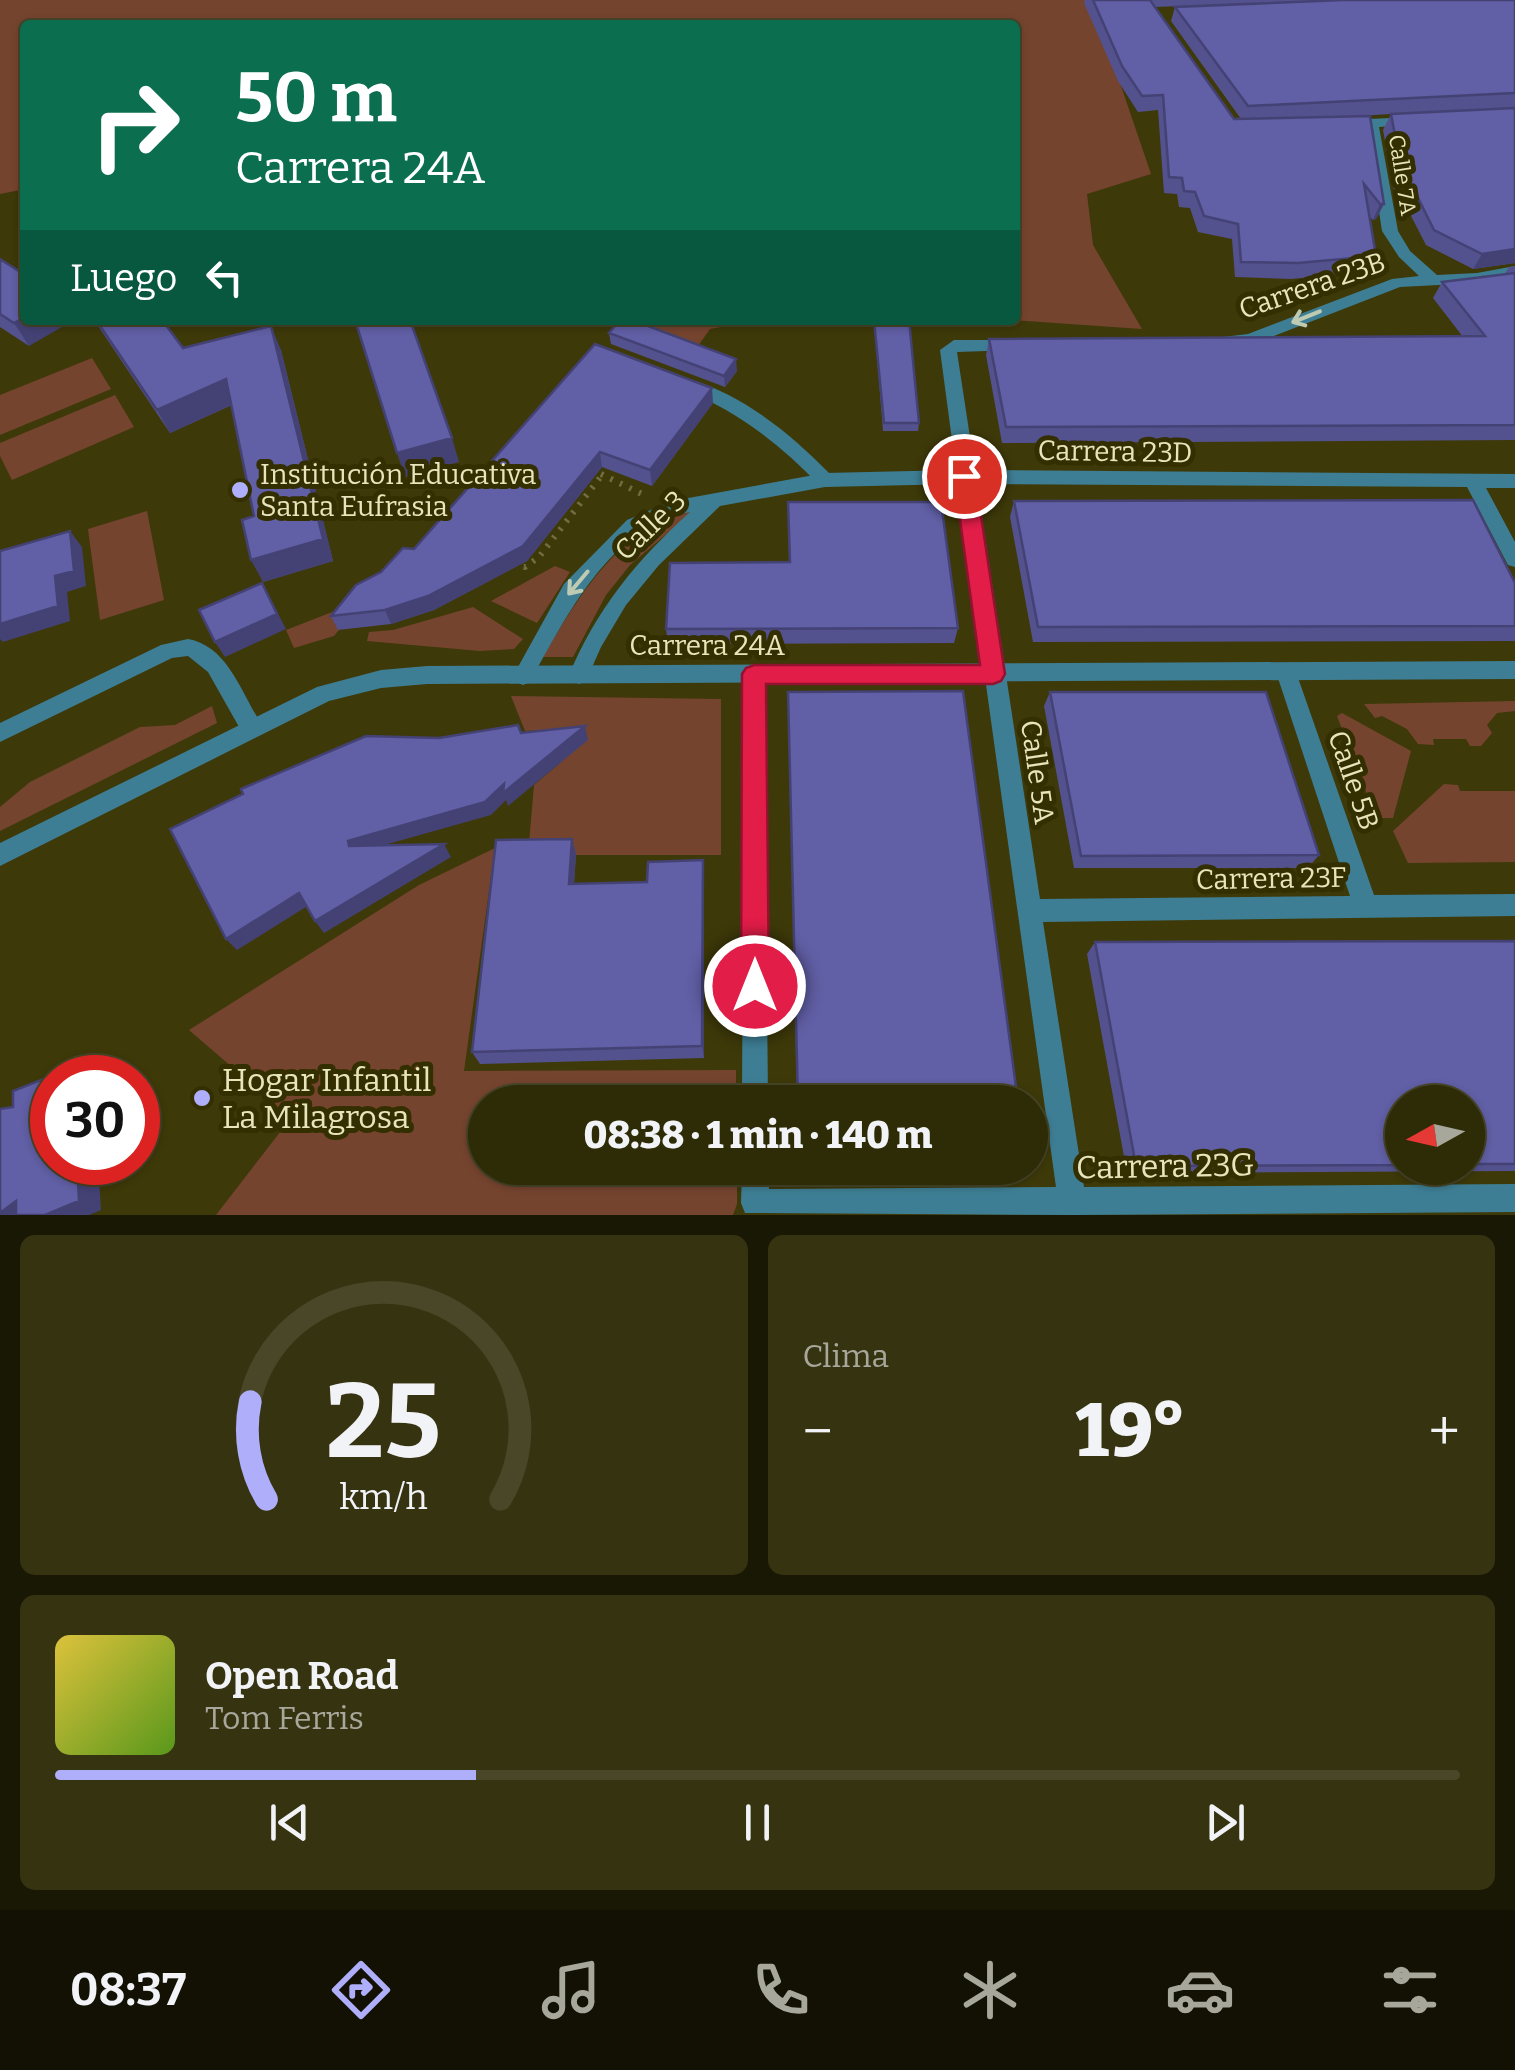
<!DOCTYPE html>
<html lang="es">
<meta charset="utf-8">
<style>
:root{--surface:#2e2b07;--page:#363311;--text:#f1f3f6;--muted:#a7a79b;--line:#494728;--accent:#aeaefb}
body{margin:0;font-family:Bitter,serif;background:var(--page);color:var(--text);height:100vh;display:flex;flex-direction:column;font-size:38px;white-space:nowrap}
*{box-sizing:border-box;margin:0}
p{font-size:32px;color:var(--muted)}
.icon{flex:none;width:55px;height:55px;fill:none;stroke:currentColor;stroke-width:2;stroke-linecap:round;stroke-linejoin:round}
.map{position:relative;height:1215px;overflow:hidden}
.side{display:flex;flex-direction:column;gap:20px;padding:20px;background:#191804;flex:1}
.side>*{flex:none}
.hud{position:absolute;left:20px;top:20px;width:1000px;height:305px;border-radius:10px;box-shadow:0 2px 8px #0004,0 0 0 2px var(--line);background:#0b6e4f;color:#fff;overflow:hidden}
.needle{width:65px;rotate:262deg}
.controls{position:absolute;left:1385px;top:1085px;display:grid;gap:20px}
.controls a{display:grid;place-items:center;width:100px;height:100px;border-radius:50%;background:var(--surface);box-shadow:0 2px 8px #0004,0 0 0 2px var(--line);font-size:50px}
.speed{position:absolute;left:30px;top:1055px;display:flex;gap:20px;font-size:50px;font-weight:700;text-align:center}
.speed>*{display:grid;place-content:center;width:130px;height:130px;border-radius:50%;background:var(--surface);box-shadow:0 2px 8px #0004,0 0 0 2px var(--line);line-height:1}
.speed .limit{border:15px solid #d22;background:#fff;color:#111}
.pin{position:absolute;display:grid;place-items:center;width:85px;height:85px;color:#fff;margin:-42px;border:5px solid #fff;border-radius:50%;box-shadow:0 2px 10px #0007}
.me{position:absolute;width:110px;margin:-55px;rotate:0deg;stroke-linejoin:round;filter:drop-shadow(0 0 8px #0008)}
.turn{display:flex;align-items:center;gap:35px;height:210px;padding:0 50px;font-size:45px}
.turn .icon{width:130px;height:130px;stroke-width:2.5}
.turn b{display:block;font-size:70px;line-height:85px}
.then{display:flex;align-items:center;height:95px;padding:0 50px;background:#0003;gap:20px;font-size:38px}
.big{font-size:75px;font-weight:800;line-height:1.1}
.side .card{flex:1;display:flex;flex-direction:column;justify-content:center;gap:15px;min-width:0;padding:0 35px;border-radius:15px;background:var(--page)}
.side .dial{align-items:center;gap:0}
.dial svg{height:260px;overflow:visible;fill:none;stroke:var(--line);stroke-width:7;stroke-linecap:round;text-anchor:middle}
.dial text{fill:var(--text);stroke:none}
.song{display:flex;align-items:center;gap:30px}
.cover{width:120px;height:120px;border-radius:15px;background:linear-gradient(135deg,hsl(50 70% 55%),hsl(90 70% 35%))}
.played{height:10px;border-radius:5px;background:linear-gradient(90deg,var(--accent) 30%,var(--line) 30%)}
.keys{display:flex;justify-content:space-around;direction:ltr}
.heat{display:flex;justify-content:space-between;align-items:center;font-size:55px;direction:ltr}
.side .tiles{flex:1;display:grid;gap:20px;grid-template-columns:1fr 1fr}
.card:last-child{grid-column:span 2}
.trip{position:absolute;left:468px;top:1085px;width:580px;height:100px;border-radius:50px;background:var(--surface);box-shadow:0 2px 8px #0004,0 0 0 2px var(--line);font-weight:800;line-height:100px;text-align:center}
.dock{display:flex;height:160px;justify-content:space-around;align-items:center;background:#121103;color:var(--muted)}
.dock .icon{width:70px;height:70px}
.dock .on{color:var(--accent)}
.dock b{font-size:45px;color:var(--text)}
.map>svg:first-child{display:block}
.green{fill:#75442f}
.lines{fill:none;stroke-linecap:round;stroke-linejoin:round}
.path{stroke:#716d3f;stroke-width:6;stroke-dasharray:2.5 8;stroke-linecap:butt}
.service{fill:#3e7e94;fill-rule:evenodd}
.minor{fill:#3e7e94;fill-rule:evenodd}
.tertiary{fill:#3e7e94;fill-rule:evenodd}
.wall{fill:#53528e;fill-rule:evenodd}
.shaded-wall{fill:#444274}
.building{fill:#615fa5;stroke:#444274;stroke-width:2.5}
.oneway{stroke:#becbb2}
.route{fill:#e11d48;stroke:#92132f;stroke-width:2.5}
.poi-dot{fill:#aeaefb;stroke:#342f00;stroke-width:4}
.labels{text-anchor:middle;stroke-width:10;stroke-linejoin:round;paint-order:stroke}
.far-street-label{font-size:22px;fill:#e8e5bc;stroke:#342f00}
.street-label{font-size:28px;fill:#e8e5bc;stroke:#342f00}
.poi-label{font-size:28px;fill:#e8e5bc;stroke:#342f00;text-anchor:start}
.near-poi-label{font-size:32px;fill:#e8e5bc;stroke:#342f00;text-anchor:start}
.near-street-label{font-size:32px;fill:#e8e5bc;stroke:#342f00}
</style>
<div class="map">
<svg width="1515" height="1215" viewBox="0 0 1515 1215">
<rect width="100%" height="100%" fill="#3e3909"/>
<path class="green" d="M 0,0 L 1105,0 L 1120,83 L 1151,174 L 1087,194 L 1093,245 L 1142,329 L 1013,320 L 1015,25 L 25,25 L 25,189 L 0,194 Z
M 614,320 L 923,320 L 907,324 L 743,323 L 710,329 L 693,353 Z
M 92,358 L 111,389 L 0,435 L 0,395 Z
M 115,395 L 134,427 L 12,480 L 0,456 L 0,443 Z
M 696,509 L 630,565 L 606,595 L 573,657 L 543,657 C 580,594 621,525 696,509 Z
M 147,511 L 164,600 L 100,620 L 88,529 Z
M 555,566 L 570,572 L 537,623 L 491,601 Z
M 363,600 L 334,636 L 294,648 L 286,630 Z
M 473,607 L 523,639 L 514,649 L 480,651 L 367,641 L 369,632 L 393,630 Z
M 511,696 L 721,699 L 721,855 L 528,855 L 534,785 L 560,763 L 565,729 L 525,731 Z
M 1515,701 L 1515,711 L 1497,713 L 1487,725 L 1492,733 L 1481,746 L 1470,746 L 1466,739 L 1433,739 L 1434,745 L 1418,744 L 1407,729 L 1382,716 L 1375,718 L 1364,704 Z
M 212,706 L 217,723 L 0,831 L 0,807 L 30,782 L 140,727 L 175,725 Z
M 1342,713 L 1411,751 L 1393,818 L 1376,818 L 1337,716 Z
M 1444,784 L 1458,785 L 1460,791 L 1515,791 L 1515,862 L 1408,863 L 1393,831 Z
M 495,848 L 464,1071 L 736,1070 L 736,1102 L 485,1102 L 485,1168 L 737,1168 L 737,1204 L 733,1215 L 216,1215 L 291,1118 L 189,1030 L 419,885 Z"/>
<g class="lines">
<path class="path" d="M 601,474 L 644,495
M 514,563 L 525,567 L 539,557 L 602,475"/>
<path class="service" d="M 689,379 C 745,396 791,434 831,475 L 834,480 L 831,485 L 819,485 C 779,443 737,411 683,389 L 680,385 Z
M 188,639 C 227,646 240,690 259,720 L 262,727 L 259,734 L 251,736 L 243,734 L 208,672 L 188,656 L 172,658 L 0,742 L 0,723 L 161,645 Z"/>
<path class="minor" d="M 1413,117 L 1418,118 L 1418,124 L 1379,127 L 1398,231 L 1410,251 L 1437,275 L 1477,273 L 1515,266 L 1515,276 L 1477,283 L 1400,287 L 1256,343 L 1223,345 L 1223,337 L 1248,334 L 1392,279 L 1419,276 L 1399,257 L 1382,231 L 1366,127 L 1347,128 L 1340,124 L 1347,120 Z
M 954,340 L 1015,340 L 1023,345 L 1015,350 L 957,352 L 975,470 L 1515,474 L 1515,488 L 1486,488 L 1515,542 L 1515,567 L 1508,565 L 1467,487 L 977,484 L 1040,899 L 1350,896 L 1276,672 L 1279,666 L 1286,663 L 1293,666 L 1296,672 L 1374,895 L 1515,894 L 1515,916 L 1043,922 L 1084,1187 L 1515,1184 L 1515,1212 L 1074,1215 L 745,1213 L 741,1203 L 742,1168 L 768,1168 L 769,1189 L 1056,1187 L 958,484 L 825,487 L 720,506 L 659,565 L 626,605 L 601,647 L 586,681 L 579,684 L 572,681 L 569,675 C 597,608 637,560 690,512 C 610,526 566,617 530,682 L 523,685 L 516,682 L 513,676 L 564,584 L 627,520 L 672,501 L 825,473 L 956,470 L 940,350 Z
M 754,666 L 761,669 L 764,675 L 768,1102 L 742,1102 L 744,675 L 747,669 Z"/>
<path class="tertiary" d="M 1515,661 L 1515,679 L 427,684 L 381,688 L 329,701 L 0,866 L 0,843 L 317,687 L 381,670 L 427,666 Z"/>
</g>
<path class="wall" d="M 1085,0 L 1335,0 L 1155,7 L 1234,119 L 1241,119 L 1171,21 L 1175,7 L 1515,0 L 1515,263 L 1473,269 L 1426,245 L 1410,214 L 1399,216 L 1383,130 L 1391,114 L 1357,116 L 1384,204 L 1376,219 L 1373,220 L 1369,216 L 1376,256 L 1368,272 L 1291,279 L 1235,277 L 1232,239 L 1198,232 L 1190,208 L 1179,207 L 1177,194 L 1164,193 L 1158,110 L 1138,112 L 1118,81 L 1084,3 Z
M 0,259 L 29,346 L 0,327 Z
M 1515,266 L 1515,440 L 1002,443 L 986,355 L 989,339 L 1463,337 L 1433,298 L 1442,282 L 1504,275 L 1509,267 Z
M 94,320 L 162,320 L 183,348 L 281,350 L 333,561 L 263,582 L 254,516 L 232,405 L 170,433 Z
M 874,320 L 909,320 L 919,423 L 918,431 L 883,431 Z
M 609,333 L 737,371 L 725,387 L 611,344 Z
M 595,344 L 713,403 L 652,486 L 602,467 L 527,561 L 434,610 L 391,624 L 338,630 L 331,616 L 381,572 L 414,549 Z
M 1014,501 L 1515,583 L 1515,641 L 1033,642 L 1010,517 Z
M 788,502 L 958,628 L 954,643 L 668,644 L 666,629 L 789,562 Z
M 788,692 L 1018,1102 L 797,1102 Z
M 1050,692 L 1319,855 L 1308,868 L 1074,868 L 1044,706 Z
M 572,839 L 576,854 L 574,884 L 647,882 L 703,860 L 704,876 L 704,1058 L 480,1064 L 472,1052 Z
M 1515,941 L 1515,1171 L 1127,1173 L 1087,954 L 1095,942 ZM 1402,1102 L 1468,1102 L 1468,1168 L 1402,1168 Z
M 799,1168 L 1026,1168 L 1020,1174 L 799,1175 Z"/>
<path class="shaded-wall" d="M 1418,198 L 1410,214 L 1399,216 L 1407,200 Z
M 1380,204 L 1384,204 L 1376,219 L 1373,220 Z
M 1515,249 L 1515,263 L 1473,269 L 1482,254 Z
M 25,317 L 25,320 L 74,320 L 29,346 L 14,323 Z
M 271,326 L 281,350 L 333,561 L 263,582 L 251,560 Z
M 736,359 L 737,371 L 725,387 L 724,376 Z
M 226,379 L 238,402 L 170,433 L 157,410 Z
M 712,388 L 713,403 L 652,486 L 650,470 Z
M 452,438 L 459,462 L 405,477 L 397,453 Z
M 600,452 L 602,467 L 527,561 L 434,610 L 391,624 L 385,610 Z
M 70,531 L 82,547 L 86,586 L 67,592 L 70,621 L 3,642 L 0,639 L 0,624 Z
M 262,583 L 286,629 L 225,657 L 215,642 Z
M 585,726 L 588,740 L 508,806 L 506,800 L 491,815 L 356,853 L 349,846 L 348,841 L 504,784 Z
M 572,839 L 576,854 L 573,899 L 569,884 Z
M 444,844 L 451,857 L 324,933 L 315,921 Z
M 703,860 L 704,876 L 704,1058 L 702,1046 Z
M 299,893 L 309,905 L 237,950 L 226,939 Z
M 71,1068 L 86,1078 L 71,1078 Z
M 77,1162 L 98,1162 L 101,1210 L 89,1215 L 45,1215 Z
M 16,1201 L 34,1215 L 0,1215 L 0,1213 Z"/>
<path class="building" d="M 1093,0 L 1150,0 L 1234,119 L 1370,116 L 1384,204 L 1380,204 L 1364,184 L 1376,256 L 1298,263 L 1241,262 L 1238,224 L 1204,216 L 1195,192 L 1184,191 L 1182,178 L 1169,177 L 1163,95 L 1142,96 L 1122,66 Z
M 1343,0 L 1515,0 L 1515,93 L 1248,106 L 1175,7 Z
M 1515,108 L 1515,249 L 1482,254 L 1434,230 L 1418,198 L 1407,200 L 1391,114 Z
M 0,259 L 25,275 L 25,317 L 14,323 L 0,314 Z
M 1515,273 L 1515,425 L 1006,427 L 989,339 L 1485,336 L 1442,282 Z
M 96,320 L 162,320 L 183,348 L 271,326 L 323,539 L 251,560 L 242,520 L 254,516 L 226,379 L 157,410 Z
M 355,320 L 410,320 L 452,438 L 397,453 Z
M 620,320 L 632,320 L 736,359 L 724,376 L 609,333 Z
M 874,320 L 909,320 L 919,423 L 884,423 Z
M 595,344 L 712,388 L 650,470 L 600,452 L 523,546 L 428,596 L 385,610 L 331,616 L 356,585 L 381,572 L 403,548 L 414,549 Z
M 1473,500 L 1515,583 L 1515,626 L 1038,627 L 1014,501 Z
M 788,502 L 941,502 L 958,628 L 666,629 L 670,563 L 790,562 Z
M 70,531 L 74,571 L 55,576 L 58,606 L 0,624 L 0,551 Z
M 262,583 L 277,614 L 215,642 L 199,610 Z
M 963,691 L 1018,1102 L 798,1102 L 788,692 Z
M 1050,692 L 1266,692 L 1319,855 L 1081,856 Z
M 518,725 L 521,733 L 585,726 L 503,793 L 504,784 L 485,802 L 348,841 L 349,846 L 444,844 L 315,921 L 299,893 L 226,939 L 170,829 L 243,794 L 241,789 L 366,736 L 439,738 Z
M 572,839 L 569,884 L 647,882 L 648,862 L 703,860 L 702,1046 L 472,1052 L 496,840 Z
M 1515,941 L 1515,1164 L 1468,1164 L 1468,1102 L 1402,1102 L 1402,1165 L 1136,1166 L 1095,942 Z
M 71,1068 L 71,1078 L 52,1078 L 52,1162 L 77,1162 L 79,1201 L 45,1215 L 16,1215 L 16,1201 L 0,1213 L 0,1109 L 13,1107 L 13,1091 Z"/>
<defs><path id="oneway-shaft" d="M-6 0H5M1.5-3L5.5 0L1.5 3" fill="none" stroke-width="1.6" stroke-linecap="round" stroke-linejoin="round" transform="scale(2.5)"/></defs>
<g class="oneway">
<use href="#oneway-shaft" transform="translate(1306 317) rotate(158)"/>
<use href="#oneway-shaft" transform="translate(578 583) rotate(130)"/>
</g>
<path class="route" d="M 964,469 L 975,476 L 1005,674 L 1001,681 L 993,684 L 766,684 L 769,986 L 765,996 L 755,1000 L 745,996 L 741,986 L 742,674 L 746,668 L 754,665 L 980,665 L 954,476 Z"/>
<g class="poi-dot">
<circle cx="240" cy="490" r="10"/>
<circle cx="202" cy="1098" r="10"/>
</g>
<g class="labels">
<g class="far-street-label">
<text transform="translate(1403 175) rotate(81)" y="8">Calle 7A</text>
</g>
<g class="street-label">
<text transform="translate(1312 285) rotate(-19)" y="10">Carrera 23B</text>
<text transform="translate(1115 451) rotate(1)" y="10">Carrera 23D</text>
<text transform="translate(650 525) rotate(-44)" y="10">Calle 3</text>
<text x="707" y="655">Carrera 24A</text>
<text transform="translate(1038 772) rotate(82)" y="10">Calle 5A</text>
<text transform="translate(1354 780) rotate(71)" y="10">Calle 5B</text>
<text transform="translate(1271 878) rotate(-1)" y="10">Carrera 23F</text>
</g>
<g class="poi-label">
<text x="260" y="484">Institución Educativa<tspan x="260" dy="32">Santa Eufrasia</tspan></text>
</g>
<g class="near-poi-label">
<text x="222" y="1091">Hogar Infantil<tspan x="222" dy="37">La Milagrosa</tspan></text>
</g>
<g class="near-street-label">
<text transform="translate(1165 1166) rotate(-1)" y="11">Carrera 23G</text>
</g>
</g>
</svg>
<div class="controls">
<a><svg class="needle" viewBox="-14 -14 28 28"><path d="M0-13l5 13h-10z" fill="#e53935"/><path d="M0 13l5-13h-10z" fill="#a7a79b"/></svg></a>
</div>
<div class="speed"><div class="limit">30</div></div>
<div class="pin" style="left:964px;top:476px;background:#d93025"><svg class="icon" aria-label="arrive" viewBox="0 0 24 24"><path d="M6 21V4h12l-3 4 3 4H6"/></svg></div>
<svg class="me" style="left:755px;top:986px" viewBox="-20 -20 40 40"><circle r="17" fill="#e11d48" stroke="#fff" stroke-width="3"/><path d="M0-11L8 9 0 5-8 9z" fill="#fff"/></svg>
<div class="trip">08:38 · 1 min · 140 m</div>
<div class="hud">
<div class="turn"><svg class="icon" aria-label="right" viewBox="0 0 24 24"><path d="M7 20v-9h11M14 6l5 5-5 5"/></svg><div><b>50 m</b>Carrera 24A</div></div>
<div class="then">Luego<svg class="icon" aria-label="left" viewBox="0 0 24 24"><path d="M17 20v-9H6M10 6l-5 5 5 5"/></svg></div>
</div>
</div>
<section class="side">
<div class="tiles">
<div class="card dial"><svg viewBox="0 0 100 80">
<path d="M14 69A42 42 0 1 1 86 69"/>
<path d="M14 69A42 42 0 0 1 9 39" stroke="#aeaefb"/>
<text x="50" y="56" font-size="32" font-weight="700">25</text>
<text x="50" y="72" font-size="11">km/h</text>
</svg></div>
<div class="card"><p>Clima</p>
<div class="heat"><a>−</a><b class="big">19°</b><a>+</a></div>
</div>
<div class="card">
<div class="song"><i class="cover"></i><div><b>Open Road</b><p>Tom Ferris</p></div></div>
<div class="played"></div>
<div class="keys"><svg class="icon" aria-label="previous" viewBox="0 0 24 24"><path d="M18 5L8 12l10 7zM5 5v14"/></svg><svg class="icon" aria-label="pause" viewBox="0 0 24 24"><path d="M8 5v14M16 5v14"/></svg><svg class="icon" aria-label="next" viewBox="0 0 24 24"><path d="M6 5l10 7-10 7zM19 5v14"/></svg></div>
</div>
</div>
</section>
<nav class="dock">
<b>08:37</b>
<svg class="icon on" aria-label="directions" viewBox="0 0 24 24"><path d="M12 3l9 9-9 9-9-9zM9 14v-3h6M13 9l2 2-2 2"/></svg>
<svg class="icon" aria-label="music" viewBox="0 0 24 24"><path d="M9 18V5l10-2v13"/><circle cx="6" cy="18" r="3"/><circle cx="16" cy="16" r="3"/></svg>
<svg class="icon" aria-label="phone" viewBox="0 0 24 24"><path d="M5 4h4l2 5-3 2q2 4 5 5l2-3 5 2v4C11 20 4 13 5 4z"/></svg>
<svg class="icon" aria-label="climate" viewBox="0 0 24 24"><path d="M12 3v18M4 7l16 10M4 17L20 7"/></svg>
<svg class="icon" aria-label="car" viewBox="0 0 24 24"><path d="M5 17H2v-5l4-1 3-4h7l3 4 3 1v5h-3M9 17h6M6 11h13"/><circle cx="7" cy="17" r="2"/><circle cx="17" cy="17" r="2"/></svg>
<svg class="icon" aria-label="filters" viewBox="0 0 24 24"><path d="M4 7h16M4 17h16"/><circle cx="9" cy="7" r="2"/><circle cx="15" cy="17" r="2"/></svg>
</nav>
